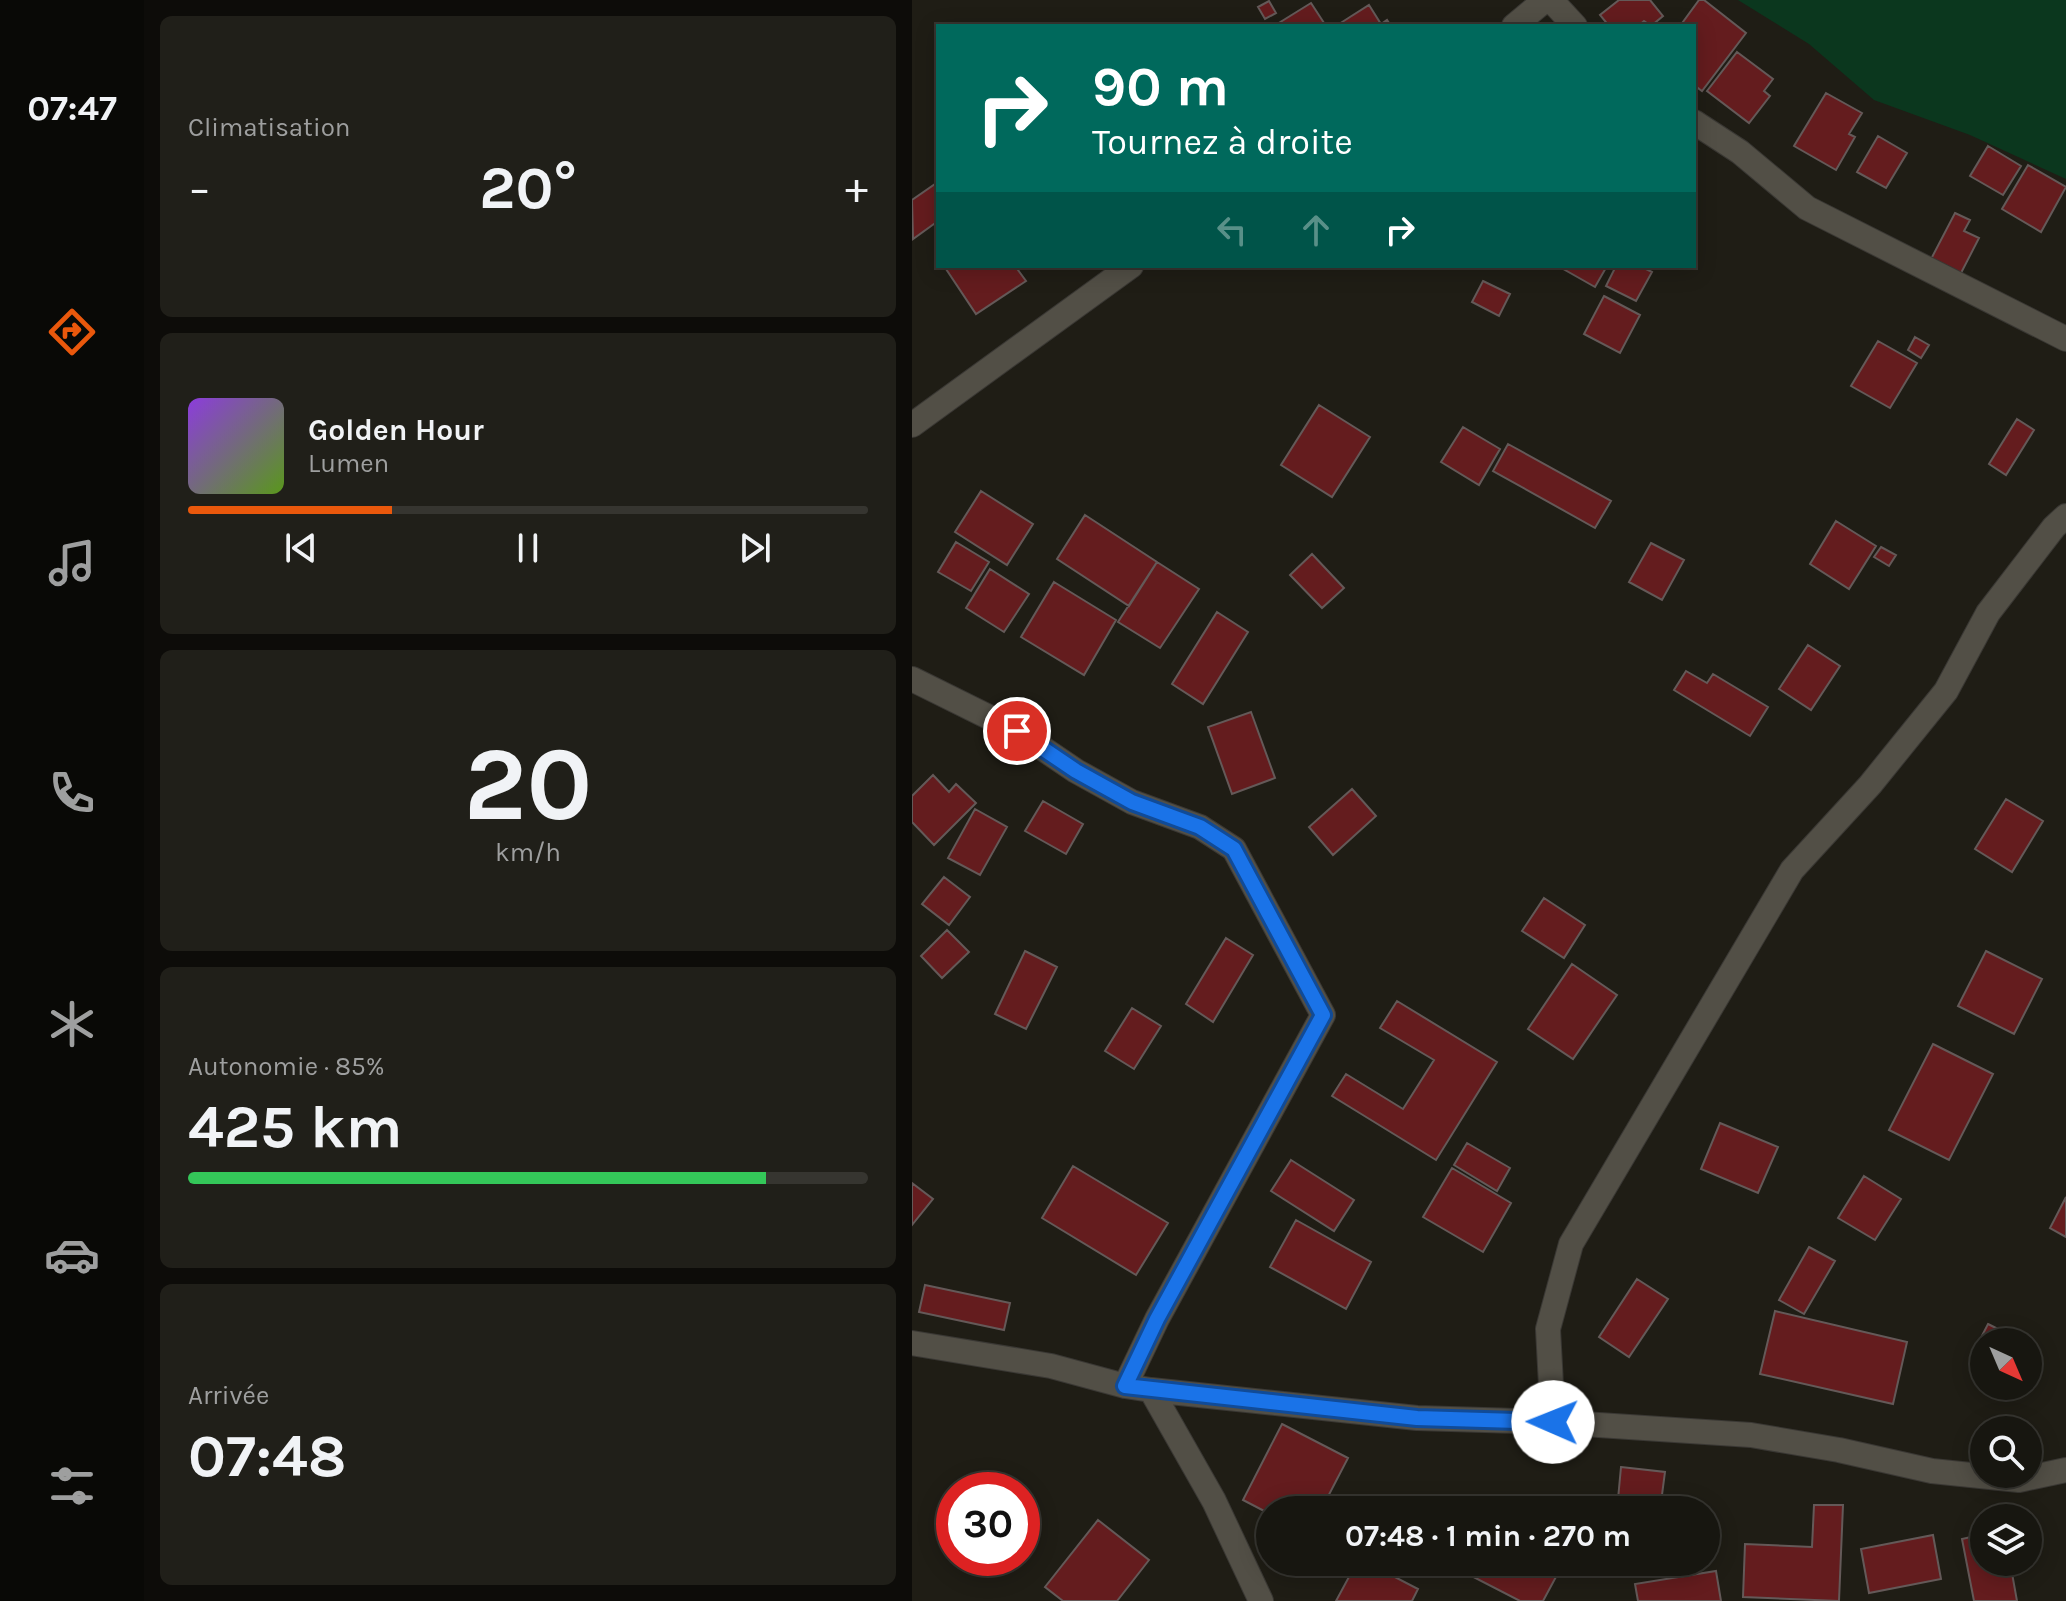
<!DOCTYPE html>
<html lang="fr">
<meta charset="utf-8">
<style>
:root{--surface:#171610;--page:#201f19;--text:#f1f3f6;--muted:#9e9f9f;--line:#363530;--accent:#ea580c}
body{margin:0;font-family:Karla,sans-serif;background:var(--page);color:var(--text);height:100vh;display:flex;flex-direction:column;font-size:30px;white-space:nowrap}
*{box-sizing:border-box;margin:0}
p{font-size:26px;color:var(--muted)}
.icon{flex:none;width:44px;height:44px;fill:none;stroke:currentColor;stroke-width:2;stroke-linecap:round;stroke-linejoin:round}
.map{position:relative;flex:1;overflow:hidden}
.drawer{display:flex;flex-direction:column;gap:16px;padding:16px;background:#0d0c09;width:768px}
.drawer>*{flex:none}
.hud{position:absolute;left:24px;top:24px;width:760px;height:244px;border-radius:0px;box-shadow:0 4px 20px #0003,0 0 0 2px var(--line);background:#00695c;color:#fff;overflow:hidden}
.needle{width:52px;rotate:136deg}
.controls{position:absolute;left:1058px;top:1328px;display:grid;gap:16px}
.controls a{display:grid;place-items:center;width:72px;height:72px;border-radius:50%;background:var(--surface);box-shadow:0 4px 20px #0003,0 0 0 2px var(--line);font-size:40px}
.speed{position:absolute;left:24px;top:1472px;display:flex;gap:16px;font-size:40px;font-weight:700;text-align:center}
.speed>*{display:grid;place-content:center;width:104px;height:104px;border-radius:50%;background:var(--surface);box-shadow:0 4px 20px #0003,0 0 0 2px var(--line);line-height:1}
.speed .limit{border:12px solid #d22;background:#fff;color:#111}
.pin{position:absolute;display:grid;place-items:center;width:68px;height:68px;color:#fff;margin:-34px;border:4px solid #fff;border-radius:50%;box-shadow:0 2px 8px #0007}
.me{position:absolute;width:88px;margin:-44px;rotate:271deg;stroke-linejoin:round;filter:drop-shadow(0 0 6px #0008)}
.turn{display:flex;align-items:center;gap:28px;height:168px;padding:0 24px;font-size:36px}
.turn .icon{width:104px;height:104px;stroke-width:2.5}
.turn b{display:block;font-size:56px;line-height:68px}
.lanes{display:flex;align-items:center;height:76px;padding:0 24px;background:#0003;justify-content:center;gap:40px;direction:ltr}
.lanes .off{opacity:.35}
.big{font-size:60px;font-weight:700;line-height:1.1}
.drawer .widget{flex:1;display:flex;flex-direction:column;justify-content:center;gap:12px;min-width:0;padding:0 28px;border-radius:12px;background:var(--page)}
.drawer .dial{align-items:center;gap:0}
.dial b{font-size:104px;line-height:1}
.song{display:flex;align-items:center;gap:24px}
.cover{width:96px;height:96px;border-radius:12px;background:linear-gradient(135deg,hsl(270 70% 55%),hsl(90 70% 35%))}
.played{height:8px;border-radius:4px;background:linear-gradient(90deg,var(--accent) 30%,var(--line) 30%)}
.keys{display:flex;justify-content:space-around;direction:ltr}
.heat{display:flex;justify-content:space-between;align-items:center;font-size:44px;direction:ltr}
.charge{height:12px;border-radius:6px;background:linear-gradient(90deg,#34c759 85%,var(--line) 0)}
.trip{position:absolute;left:344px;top:1496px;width:464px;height:80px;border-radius:40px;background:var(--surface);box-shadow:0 4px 20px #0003,0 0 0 2px var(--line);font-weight:700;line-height:80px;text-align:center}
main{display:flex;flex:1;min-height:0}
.tab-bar{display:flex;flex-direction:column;width:144px;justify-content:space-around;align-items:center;background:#090906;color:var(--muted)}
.tab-bar .icon{width:56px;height:56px}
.tab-bar .current{color:var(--accent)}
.tab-bar b{font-size:36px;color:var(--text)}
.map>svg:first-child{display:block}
.green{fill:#0b371e}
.building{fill:#641c1e;stroke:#645958;stroke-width:2}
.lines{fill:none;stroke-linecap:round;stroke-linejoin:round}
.minor-casing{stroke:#3a3834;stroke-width:26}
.minor{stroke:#524f46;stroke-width:24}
.route-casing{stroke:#114b97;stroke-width:20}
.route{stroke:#1a73e8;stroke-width:14}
</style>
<main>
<nav class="tab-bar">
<b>07:47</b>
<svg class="icon current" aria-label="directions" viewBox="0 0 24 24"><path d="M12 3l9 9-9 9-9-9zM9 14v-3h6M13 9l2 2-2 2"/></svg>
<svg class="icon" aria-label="music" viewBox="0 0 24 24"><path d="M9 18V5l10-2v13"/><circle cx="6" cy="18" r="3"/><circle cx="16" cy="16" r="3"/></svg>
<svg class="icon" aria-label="phone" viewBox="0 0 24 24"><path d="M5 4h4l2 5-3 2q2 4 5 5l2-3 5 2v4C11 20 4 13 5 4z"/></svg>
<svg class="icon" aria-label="climate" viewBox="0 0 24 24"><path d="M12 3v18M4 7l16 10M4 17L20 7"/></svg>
<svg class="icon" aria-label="car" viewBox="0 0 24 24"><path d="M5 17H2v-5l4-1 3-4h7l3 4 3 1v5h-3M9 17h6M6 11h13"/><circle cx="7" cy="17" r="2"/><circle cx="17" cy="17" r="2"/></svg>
<svg class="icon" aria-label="filters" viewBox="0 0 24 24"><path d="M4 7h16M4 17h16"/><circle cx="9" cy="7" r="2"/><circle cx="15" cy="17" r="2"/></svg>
</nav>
<section class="drawer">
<div class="widget"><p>Climatisation</p>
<div class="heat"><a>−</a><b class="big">20°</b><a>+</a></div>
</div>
<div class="widget">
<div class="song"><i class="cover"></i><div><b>Golden Hour</b><p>Lumen</p></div></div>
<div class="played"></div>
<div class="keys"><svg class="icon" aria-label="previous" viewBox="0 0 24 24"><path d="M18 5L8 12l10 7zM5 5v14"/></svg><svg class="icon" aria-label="pause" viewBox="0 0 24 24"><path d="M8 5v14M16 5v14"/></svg><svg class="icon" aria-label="next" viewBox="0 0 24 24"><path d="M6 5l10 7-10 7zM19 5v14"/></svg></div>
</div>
<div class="widget dial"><b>20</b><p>km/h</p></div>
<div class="widget"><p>Autonomie · 85%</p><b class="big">425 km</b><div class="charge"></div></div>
<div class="widget"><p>Arrivée</p><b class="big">07:48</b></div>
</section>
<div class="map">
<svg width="1154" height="1601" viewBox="0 0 1154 1601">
<rect width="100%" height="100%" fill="#1f1d15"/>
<path class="green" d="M 826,0 L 1154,0 L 1154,179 L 1058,135 L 962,100 L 897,44 Z"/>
<path class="building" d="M 707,0 L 738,0 L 751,16 L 739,26 L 732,21 L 726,26 L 697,26 L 688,15 Z
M 787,0 L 792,0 L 834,33 L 790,91 L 782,85 L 782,26 L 768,26 Z
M 357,1 L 364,13 L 353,19 L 346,7 Z
M 399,3 L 414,26 L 362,26 Z
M 457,5 L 469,24 L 475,20 L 479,26 L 428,26 L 427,24 Z
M 825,52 L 861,79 L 852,91 L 858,96 L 837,123 L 795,91 Z
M 914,93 L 950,113 L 937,134 L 943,137 L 924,170 L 882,146 Z
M 966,136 L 995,153 L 974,188 L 945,172 Z
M 1076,146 L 1109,166 L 1091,195 L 1058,176 Z
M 1116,165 L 1154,187 L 1129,232 L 1090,209 Z
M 26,182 L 26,221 L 1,239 L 0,200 Z
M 1043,213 L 1058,220 L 1052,231 L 1067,238 L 1048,275 L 1018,261 Z
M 32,266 L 112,266 L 106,270 L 114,281 L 64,314 Z
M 646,266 L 695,266 L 683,287 Z
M 704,266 L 728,266 L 740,272 L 724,301 L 694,286 Z
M 571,281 L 598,294 L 587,316 L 560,302 Z
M 692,296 L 728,315 L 708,353 L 672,334 Z
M 1003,337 L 1017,345 L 1009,358 L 996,350 Z
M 966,341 L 1005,363 L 978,408 L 939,386 Z
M 407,405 L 458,437 L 420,497 L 369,465 Z
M 1105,419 L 1122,430 L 1094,475 L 1077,464 Z
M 551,427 L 588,449 L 567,485 L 529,462 Z
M 596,444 L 699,501 L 683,528 L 581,471 Z
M 69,491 L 121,524 L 95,565 L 43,532 Z
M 173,515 L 245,562 L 217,606 L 145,559 Z
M 924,521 L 964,546 L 937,589 L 898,564 Z
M 44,542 L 77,562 L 59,591 L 26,572 Z
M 739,543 L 772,560 L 750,600 L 717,582 Z
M 969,547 L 984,555 L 977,566 L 962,557 Z
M 400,554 L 432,588 L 410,608 L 378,575 Z
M 245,562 L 287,589 L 248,648 L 206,622 Z
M 78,569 L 117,594 L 92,632 L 54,608 Z
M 142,582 L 204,620 L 172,675 L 109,637 Z
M 305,612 L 336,632 L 291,704 L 260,684 Z
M 896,645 L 928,666 L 899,710 L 867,689 Z
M 774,671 L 795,683 L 801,674 L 856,707 L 838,736 L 762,690 Z
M 339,712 L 363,778 L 320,794 L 296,727 Z
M 21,775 L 37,792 L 44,784 L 64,803 L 22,845 L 0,822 L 0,796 Z
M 440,789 L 464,816 L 421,855 L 397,827 Z
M 1094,799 L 1131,821 L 1100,872 L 1063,849 Z
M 131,801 L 171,824 L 154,854 L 113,831 Z
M 63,809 L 95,827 L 68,875 L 36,858 Z
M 32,877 L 58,897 L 37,925 L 10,904 Z
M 632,898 L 673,925 L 652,958 L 610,931 Z
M 35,930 L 57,952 L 30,978 L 9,956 Z
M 314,938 L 341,955 L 301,1022 L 274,1004 Z
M 113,951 L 145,967 L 114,1029 L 83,1014 Z
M 1074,951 L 1130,979 L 1102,1034 L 1046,1006 Z
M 660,964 L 705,995 L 661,1059 L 616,1029 Z
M 485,1001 L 585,1062 L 524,1160 L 420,1096 L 434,1074 L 491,1109 L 522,1060 L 468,1028 Z
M 220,1008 L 249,1026 L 222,1069 L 193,1051 Z
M 1021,1044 L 1081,1074 L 1037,1160 L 977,1130 Z
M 808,1123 L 866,1147 L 846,1193 L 789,1169 Z
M 555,1143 L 598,1168 L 585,1191 L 542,1165 Z
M 379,1160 L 442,1200 L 422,1231 L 359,1191 Z
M 161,1166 L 256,1223 L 224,1275 L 130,1218 Z
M 540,1168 L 599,1203 L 571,1252 L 511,1217 Z
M 952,1176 L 989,1199 L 963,1240 L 926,1218 Z
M 0,1183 L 21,1199 L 0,1225 Z
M 1154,1197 L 1154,1237 L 1138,1228 Z
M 384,1220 L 459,1262 L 434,1309 L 358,1267 Z
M 897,1247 L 923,1261 L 892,1314 L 867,1300 Z
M 725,1279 L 756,1299 L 717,1357 L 687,1337 Z
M 13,1285 L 98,1303 L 92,1330 L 7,1312 Z
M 863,1311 L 995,1342 L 981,1404 L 848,1374 Z
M 1076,1324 L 1112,1342 L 1072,1342 L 1072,1359 L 1061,1353 Z
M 370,1424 L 436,1458 L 409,1510 L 358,1510 L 358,1514 L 331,1500 Z
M 709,1467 L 753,1472 L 748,1510 L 705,1510 Z
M 902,1505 L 931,1505 L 927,1601 L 831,1597 L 833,1544 L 900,1547 Z
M 186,1520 L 237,1560 L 205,1601 L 151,1601 L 133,1587 Z
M 1072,1534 L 1072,1562 L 1098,1562 L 1105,1601 L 1062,1601 L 1050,1539 Z
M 1021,1535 L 1029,1579 L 957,1593 L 949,1549 Z
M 445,1562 L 454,1562 L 506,1589 L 500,1601 L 424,1601 Z
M 547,1562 L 652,1562 L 631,1601 L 608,1601 L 544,1568 Z
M 699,1562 L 743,1562 L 741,1575 L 698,1570 Z
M 804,1571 L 809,1601 L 726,1601 L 723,1584 Z"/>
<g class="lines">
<g class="minor-casing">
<path id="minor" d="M 639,0 L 663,26
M 602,26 L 633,0
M 782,122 L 828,152 L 895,208 L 1154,339
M 0,425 L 219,266
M 0,679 L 105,731 L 164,771 L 220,802 L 288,827 L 322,849 L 411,1015 L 245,1319 L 213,1386
M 0,1343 L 139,1366 L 213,1386 L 239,1390 L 505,1418 L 641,1422 L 839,1435 L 927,1450 L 1020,1471 L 1107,1480 L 1154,1470
M 239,1390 L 302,1501 L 349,1601
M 641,1422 L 636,1329 L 659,1244 L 880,870 L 958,785 L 1034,691 L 1076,613 L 1142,527 L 1154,516"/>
</g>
<use href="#minor" class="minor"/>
</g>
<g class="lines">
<g class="route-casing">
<path id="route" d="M 105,731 L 164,771 L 220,802 L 288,827 L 322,849 L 411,1015 L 245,1319 L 213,1386 L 505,1418 L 641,1422"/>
</g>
<use href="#route" class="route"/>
</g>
</svg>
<div class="controls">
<a><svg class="needle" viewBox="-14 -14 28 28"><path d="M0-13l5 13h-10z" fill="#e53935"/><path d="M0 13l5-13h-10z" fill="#9e9f9f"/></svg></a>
<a><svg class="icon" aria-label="search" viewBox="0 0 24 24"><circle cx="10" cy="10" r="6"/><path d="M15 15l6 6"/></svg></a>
<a><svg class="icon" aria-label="layers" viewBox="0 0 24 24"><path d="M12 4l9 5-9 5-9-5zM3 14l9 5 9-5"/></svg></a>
</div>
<div class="speed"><div class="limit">30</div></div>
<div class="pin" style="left:105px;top:731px;background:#d93025"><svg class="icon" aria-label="arrive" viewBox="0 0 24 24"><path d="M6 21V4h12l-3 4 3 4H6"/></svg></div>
<svg class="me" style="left:641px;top:1422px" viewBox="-20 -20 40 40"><circle r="19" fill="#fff"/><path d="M0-13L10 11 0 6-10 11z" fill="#1a73e8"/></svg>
<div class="trip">07:48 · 1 min · 270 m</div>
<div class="hud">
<div class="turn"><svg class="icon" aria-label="right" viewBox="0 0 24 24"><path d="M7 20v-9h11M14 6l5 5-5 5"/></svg><div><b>90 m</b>Tournez à droite</div></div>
<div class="lanes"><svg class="icon off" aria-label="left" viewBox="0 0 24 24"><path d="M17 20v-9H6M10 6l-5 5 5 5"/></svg><svg class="icon off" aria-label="ahead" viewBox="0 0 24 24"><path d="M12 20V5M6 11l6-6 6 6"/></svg><svg class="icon" aria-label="right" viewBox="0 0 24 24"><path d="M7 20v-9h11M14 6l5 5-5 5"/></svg></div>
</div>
</div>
</main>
